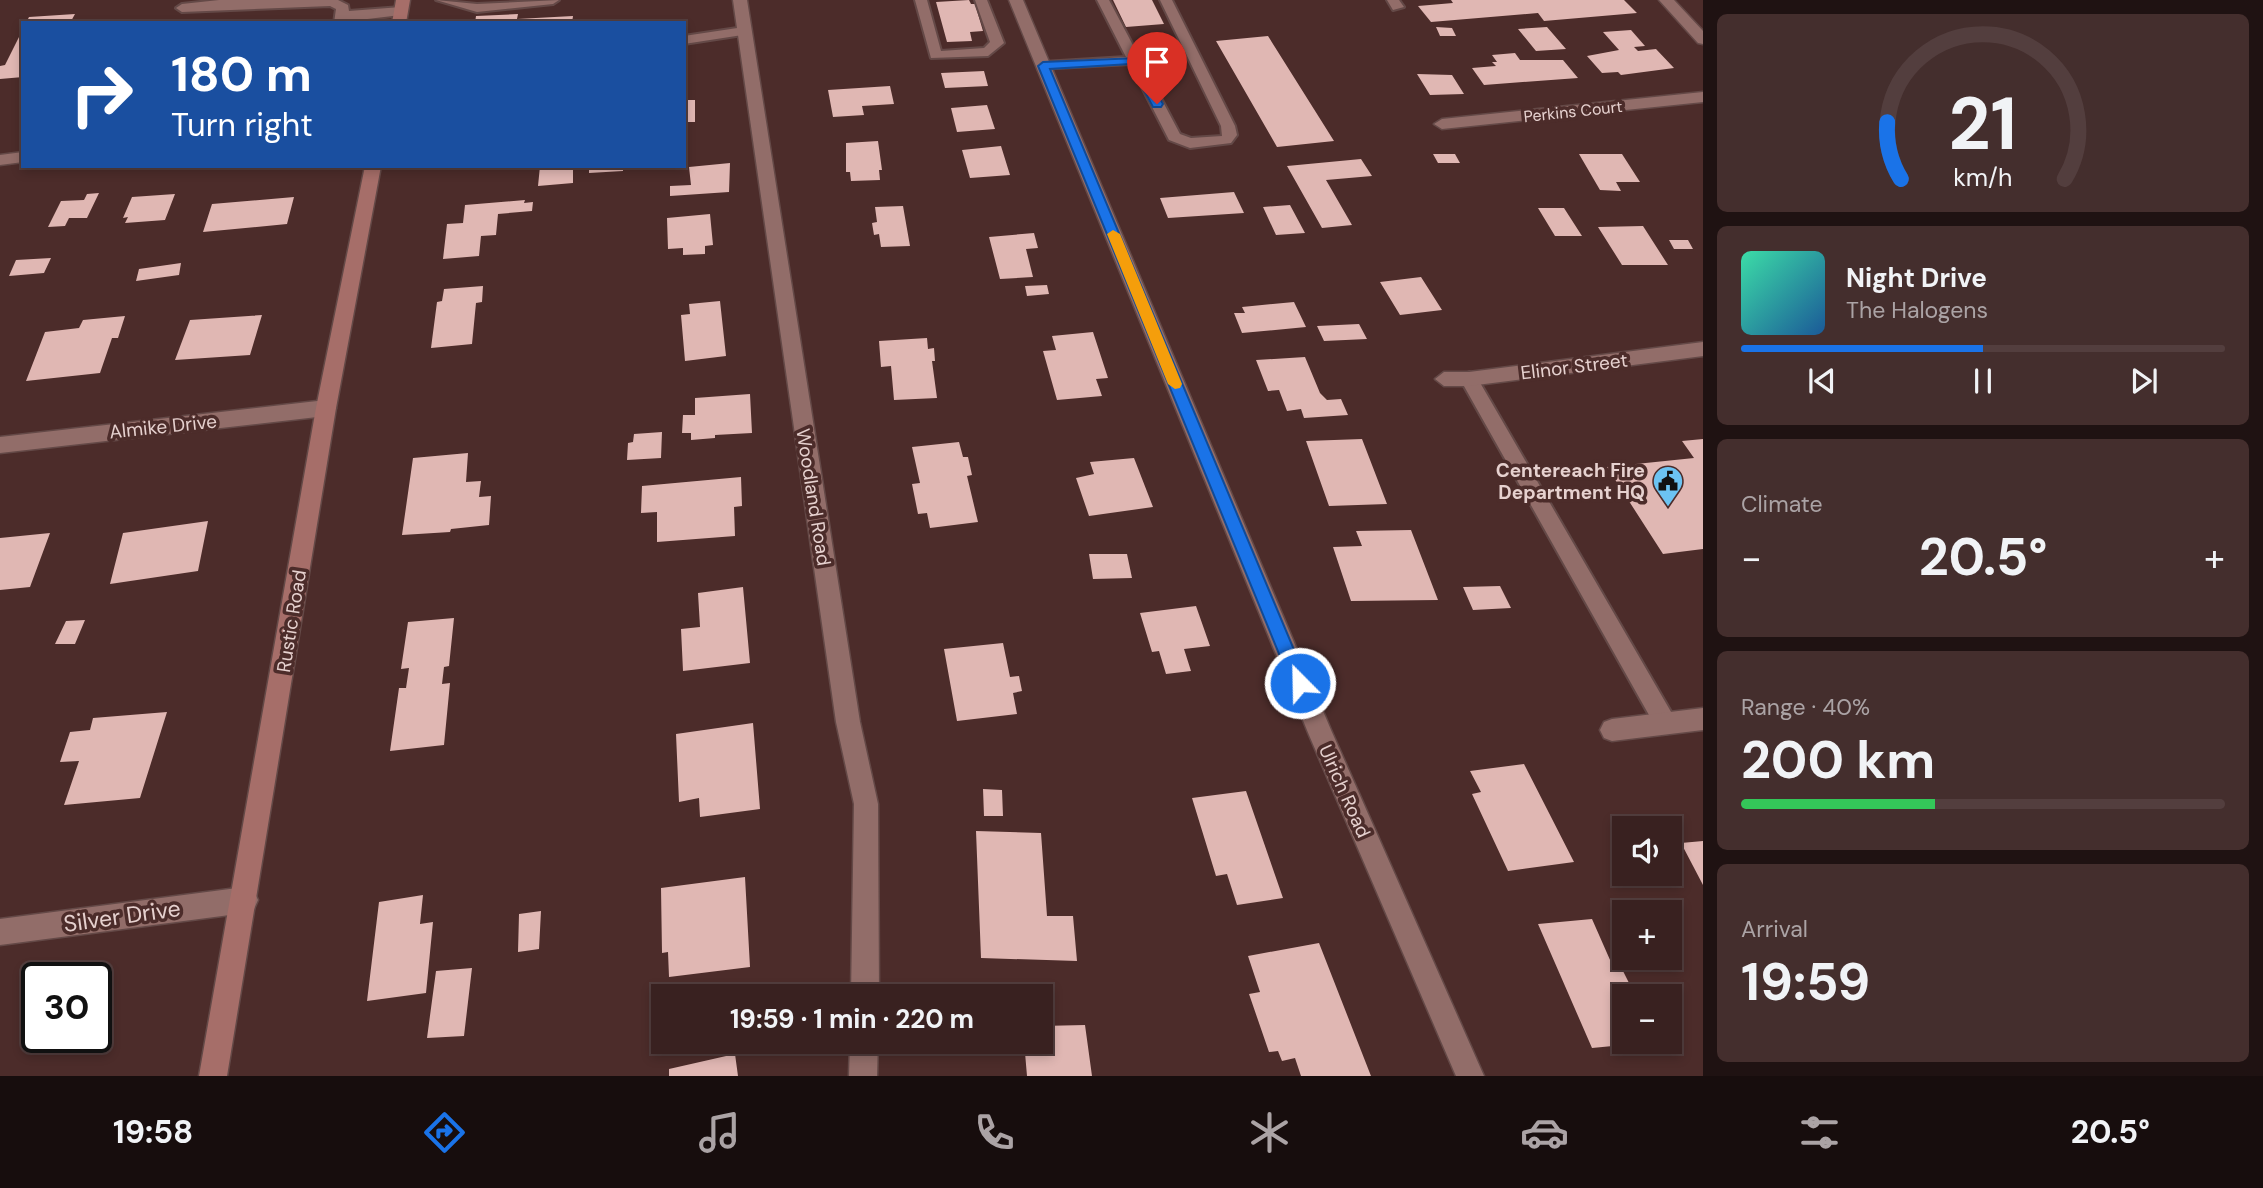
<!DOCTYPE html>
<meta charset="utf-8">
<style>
:root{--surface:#392120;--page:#442e2d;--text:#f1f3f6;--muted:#aba3a5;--line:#533e3e;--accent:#1a73e8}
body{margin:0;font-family:"DM Sans",sans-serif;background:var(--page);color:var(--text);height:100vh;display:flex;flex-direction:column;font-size:26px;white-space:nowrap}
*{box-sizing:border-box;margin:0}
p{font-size:23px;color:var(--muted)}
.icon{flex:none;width:38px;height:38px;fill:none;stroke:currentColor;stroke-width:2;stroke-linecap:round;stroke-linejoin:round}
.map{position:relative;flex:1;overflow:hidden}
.drawer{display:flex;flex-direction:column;gap:14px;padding:14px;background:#1f1212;width:560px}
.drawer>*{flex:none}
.guide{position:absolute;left:21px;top:21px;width:665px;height:147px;border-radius:0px;box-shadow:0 4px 10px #0003,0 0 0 2px var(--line);background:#1a4fa0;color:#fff;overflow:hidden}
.buttons{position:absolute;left:1612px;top:816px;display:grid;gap:14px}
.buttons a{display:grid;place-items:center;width:70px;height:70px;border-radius:0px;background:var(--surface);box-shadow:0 4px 10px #0003,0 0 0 2px var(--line);font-size:35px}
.speed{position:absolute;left:21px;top:962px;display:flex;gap:14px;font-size:35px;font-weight:700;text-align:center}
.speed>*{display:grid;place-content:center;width:91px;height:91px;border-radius:50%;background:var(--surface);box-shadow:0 4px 10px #0003,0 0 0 2px var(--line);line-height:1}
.speed .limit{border:4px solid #111;border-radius:10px;background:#fff;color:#111}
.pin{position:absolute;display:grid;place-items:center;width:60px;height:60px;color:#fff;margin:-72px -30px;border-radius:50% 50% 50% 0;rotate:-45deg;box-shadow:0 0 7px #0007}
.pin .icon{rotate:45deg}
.me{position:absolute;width:77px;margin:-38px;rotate:337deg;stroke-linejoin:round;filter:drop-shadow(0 0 5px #0008)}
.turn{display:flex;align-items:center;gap:24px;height:147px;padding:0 35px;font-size:32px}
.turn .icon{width:91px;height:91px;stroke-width:2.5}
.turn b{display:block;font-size:49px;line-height:60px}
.big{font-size:52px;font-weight:700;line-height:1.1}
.drawer .tile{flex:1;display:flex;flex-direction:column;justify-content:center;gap:10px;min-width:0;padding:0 24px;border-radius:10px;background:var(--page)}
.drawer .dial{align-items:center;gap:0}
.dial svg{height:182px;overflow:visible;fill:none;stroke:var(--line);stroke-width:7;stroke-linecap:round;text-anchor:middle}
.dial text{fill:var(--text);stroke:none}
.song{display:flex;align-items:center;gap:21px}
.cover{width:84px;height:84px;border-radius:10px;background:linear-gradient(135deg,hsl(160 70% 55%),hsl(210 70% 35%))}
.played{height:7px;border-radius:4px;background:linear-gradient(90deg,var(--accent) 50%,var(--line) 50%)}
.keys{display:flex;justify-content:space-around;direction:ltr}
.heat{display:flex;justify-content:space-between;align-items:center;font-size:38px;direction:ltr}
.charge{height:10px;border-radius:5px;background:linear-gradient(90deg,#34c759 40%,var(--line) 0)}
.trip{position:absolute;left:651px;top:984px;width:402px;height:70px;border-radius:0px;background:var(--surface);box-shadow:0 4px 10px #0003,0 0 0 2px var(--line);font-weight:700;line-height:70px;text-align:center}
.menu{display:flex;height:112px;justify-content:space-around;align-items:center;background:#170d0d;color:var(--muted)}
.menu .icon{width:49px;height:49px}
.menu .on{color:var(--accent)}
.menu b{font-size:32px;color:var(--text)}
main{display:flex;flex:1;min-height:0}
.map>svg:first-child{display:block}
.building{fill:#e0b7b3}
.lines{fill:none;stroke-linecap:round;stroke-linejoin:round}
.lane-casing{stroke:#644947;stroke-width:4}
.street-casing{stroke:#644947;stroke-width:3}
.secondary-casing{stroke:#644947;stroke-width:3}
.lane{fill:#926d69;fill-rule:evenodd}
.street{fill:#926d69;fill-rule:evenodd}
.secondary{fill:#a66e69;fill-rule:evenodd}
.route{fill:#1a73e8;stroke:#114b97;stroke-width:2}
.slow{fill:#f59e0b}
.labels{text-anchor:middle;stroke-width:7;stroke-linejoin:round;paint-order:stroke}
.far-street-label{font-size:16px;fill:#e6d1cf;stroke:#4c2c2a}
.street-label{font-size:19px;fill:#e6d1cf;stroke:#4c2c2a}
.poi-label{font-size:19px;font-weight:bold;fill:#e6d1cf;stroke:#4c2c2a;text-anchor:end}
.near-street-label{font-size:23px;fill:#e6d1cf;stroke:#4c2c2a}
</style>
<main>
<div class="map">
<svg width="1703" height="1076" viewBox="0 0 1703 1076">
<rect width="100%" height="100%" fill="#4c2c2a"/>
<path class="building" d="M 969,0 L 971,4 L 975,4 L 983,31 L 970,32 L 972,41 L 947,42 L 936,2 Z
M 1113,0 L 1152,0 L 1164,24 L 1126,27 Z
M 1451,0 L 1624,0 L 1637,13 L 1544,21 L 1538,13 L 1431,22 L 1418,6 L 1453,3 Z
M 75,14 L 70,23 L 26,23 L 29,17 Z
M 518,14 L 517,19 L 573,16 L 572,23 L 475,23 L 476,16 Z
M 1436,27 L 1452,28 L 1456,36 L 1440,36 Z
M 1547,27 L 1566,49 L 1536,51 L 1518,29 Z
M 23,29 L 23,77 L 0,79 L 0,66 L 5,65 Z
M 1631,30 L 1645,46 L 1634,47 L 1638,51 L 1656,49 L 1674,68 L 1621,75 L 1618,72 L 1602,73 L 1587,56 L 1619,50 L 1603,32 Z
M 1268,36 L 1334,141 L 1277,147 L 1216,41 Z
M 1515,53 L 1520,60 L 1563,60 L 1578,78 L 1484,85 L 1472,68 L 1496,66 L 1492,62 L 1497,62 L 1492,55 Z
M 984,71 L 988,86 L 945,88 L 941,73 Z
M 1417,74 L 1452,75 L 1464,94 L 1430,95 Z
M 890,86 L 894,104 L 862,106 L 864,115 L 833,117 L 828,90 Z
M 684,93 L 688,93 L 688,100 L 695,100 L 695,122 L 684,122 Z
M 987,105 L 995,129 L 957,132 L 951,108 Z
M 878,141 L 882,170 L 879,170 L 880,180 L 851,181 L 850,172 L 846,172 L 846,143 Z
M 1001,146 L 1010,175 L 970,178 L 962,150 Z
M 1433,154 L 1455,154 L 1460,163 L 1438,163 Z
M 1579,154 L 1622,154 L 1640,182 L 1616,182 L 1621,191 L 1600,190 Z
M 1361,159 L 1372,176 L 1326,180 L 1352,225 L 1322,228 L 1287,166 Z
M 730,163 L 729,192 L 670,196 L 670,186 L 691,185 L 689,167 Z
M 540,166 L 573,166 L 573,183 L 538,186 Z
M 589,166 L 623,166 L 623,171 L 589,173 Z
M 1234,192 L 1244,213 L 1168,218 L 1160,198 Z
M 99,193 L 87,218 L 69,218 L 65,226 L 48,227 L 61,201 L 84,200 L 87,194 Z
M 175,194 L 165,220 L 125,223 L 128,217 L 123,218 L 132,197 Z
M 294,197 L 287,224 L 203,232 L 212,204 Z
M 525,200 L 524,203 L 533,202 L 532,211 L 498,214 L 496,235 L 481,236 L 479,256 L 443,259 L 447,224 L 463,223 L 465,205 Z
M 1290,205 L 1305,233 L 1276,235 L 1263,207 Z
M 903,206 L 910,246 L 881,247 L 879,234 L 874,235 L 872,223 L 877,222 L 875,207 Z
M 1538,208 L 1564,208 L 1582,236 L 1555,236 Z
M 710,214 L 713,245 L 705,246 L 705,254 L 683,255 L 683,248 L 668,249 L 667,218 Z
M 1643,226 L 1668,265 L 1622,265 L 1598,227 Z
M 1034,233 L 1038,248 L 1026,249 L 1033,277 L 1000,279 L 989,237 Z
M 1669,240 L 1688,240 L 1693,249 L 1674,249 Z
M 51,258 L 44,273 L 9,276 L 16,260 Z
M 181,263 L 179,275 L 136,281 L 139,269 Z
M 1421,277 L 1442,310 L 1400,315 L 1380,282 Z
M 1047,285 L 1049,294 L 1027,296 L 1025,286 Z
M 483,286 L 482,302 L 476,303 L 472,344 L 431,348 L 437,302 L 442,301 L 444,289 Z
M 720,301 L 726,356 L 685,361 L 681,315 L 690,314 L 689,304 Z
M 1294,302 L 1306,327 L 1242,333 L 1234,313 L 1245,313 L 1242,307 Z
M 262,315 L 250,355 L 175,360 L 190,320 Z
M 125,316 L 118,338 L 112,338 L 100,373 L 26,381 L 45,332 L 79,328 L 83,320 Z
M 1359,324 L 1367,339 L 1324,341 L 1317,326 Z
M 1093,332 L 1108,378 L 1096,379 L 1102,396 L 1057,400 L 1043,351 L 1056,350 L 1052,336 Z
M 927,338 L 928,349 L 934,348 L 935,361 L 932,361 L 937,398 L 894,400 L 891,366 L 881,367 L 879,341 Z
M 1305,357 L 1320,393 L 1327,400 L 1341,399 L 1348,415 L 1304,418 L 1301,409 L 1287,411 L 1279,390 L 1268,391 L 1256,360 Z
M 750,394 L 752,433 L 715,435 L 715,438 L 691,440 L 691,433 L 682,433 L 683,415 L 695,415 L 695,398 Z
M 662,432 L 661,458 L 627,460 L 628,443 L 633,442 L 634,434 Z
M 1362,439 L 1387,504 L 1329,506 L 1306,441 Z
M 1703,439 L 1703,549 L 1663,554 L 1607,467 L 1694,458 L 1682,441 Z
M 959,442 L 963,457 L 968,457 L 972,475 L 967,476 L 978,522 L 930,528 L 927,513 L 918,514 L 912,484 L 920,483 L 912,447 Z
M 468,453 L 466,482 L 481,481 L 479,497 L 491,496 L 489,525 L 451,529 L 450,532 L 402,535 L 413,458 Z
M 1134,458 L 1153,507 L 1089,516 L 1076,478 L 1094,474 L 1090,462 Z
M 741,477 L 742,506 L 734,507 L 735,536 L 657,542 L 657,512 L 641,513 L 642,486 Z
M 208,521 L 198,571 L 110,584 L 123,533 Z
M 1411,530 L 1438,600 L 1351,601 L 1333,547 L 1362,546 L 1356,531 Z
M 50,533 L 30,587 L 0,590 L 0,538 Z
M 1089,554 L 1127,554 L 1132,578 L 1093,579 Z
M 1500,586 L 1511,608 L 1473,610 L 1463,587 Z
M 743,587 L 750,663 L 683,671 L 681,629 L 700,627 L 698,593 Z
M 1196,606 L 1210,646 L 1184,649 L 1191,671 L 1166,674 L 1159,651 L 1152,652 L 1140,613 Z
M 454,618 L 449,666 L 444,667 L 442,684 L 450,683 L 444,745 L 390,751 L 399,688 L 406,688 L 409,668 L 401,669 L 408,622 Z
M 85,620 L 75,644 L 55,644 L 66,621 Z
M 1003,643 L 1010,677 L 1019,676 L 1022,691 L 1013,693 L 1017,714 L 957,721 L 944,649 Z
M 167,712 L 140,798 L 64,805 L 79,761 L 60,762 L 70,732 L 90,730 L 93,718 Z
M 753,723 L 760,809 L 700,817 L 699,798 L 679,802 L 676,734 Z
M 1524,764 L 1574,862 L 1508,871 L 1472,794 L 1481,792 L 1470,771 Z
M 983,789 L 1002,790 L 1003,816 L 984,816 Z
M 1246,791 L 1283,898 L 1237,905 L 1227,874 L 1216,876 L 1192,798 Z
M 976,831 L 1041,833 L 1047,916 L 1073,916 L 1077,961 L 981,958 Z
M 1703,841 L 1703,885 L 1681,843 Z
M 745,877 L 750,967 L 669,977 L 668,952 L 662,953 L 661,888 Z
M 423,895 L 420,924 L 433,922 L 426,993 L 367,1001 L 379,902 Z
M 541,911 L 539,949 L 518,952 L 519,914 Z
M 1592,919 L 1614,969 L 1622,969 L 1631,987 L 1624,988 L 1627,996 L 1624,996 L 1624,1041 L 1644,1043 L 1592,1048 L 1538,924 Z
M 1319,943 L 1371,1076 L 1301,1076 L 1295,1058 L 1282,1061 L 1278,1051 L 1269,1052 L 1249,994 L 1260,992 L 1248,956 Z
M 472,968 L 464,1036 L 427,1038 L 436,971 Z
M 1085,1025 L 1092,1076 L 1027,1076 L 1024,1041 L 1041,1041 L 1041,1026 Z
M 735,1054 L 738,1076 L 669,1076 L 669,1069 Z"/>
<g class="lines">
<g class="lane-casing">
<path id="lane" d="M 219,0 L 338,0 L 348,5 L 349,11 L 401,7 L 407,11 L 401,15 L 334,23 L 336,9 L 330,6 L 182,12 L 176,8 L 182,4 Z
M 436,0 L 477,4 L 559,0 L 553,4 L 477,12 Z
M 915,0 L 927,0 L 941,51 L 984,48 L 990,42 L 975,0 L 987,0 L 1004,43 L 988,56 L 931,58 Z
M 1097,0 L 1109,0 L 1180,134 L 1191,138 L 1222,136 L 1221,126 L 1160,0 L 1172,0 L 1235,126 L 1237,135 L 1231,143 L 1190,148 L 1169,140 L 1130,64 L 1038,69 L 1038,63 L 1043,62 L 1126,57 Z
M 1387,0 L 1399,0 L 1404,7 L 1393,10 Z
M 744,27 L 749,28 L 749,34 L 684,44 L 684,36 Z
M 1469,372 L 1475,374 L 1674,717 L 1677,724 L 1674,731 L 1666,734 L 1658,731 L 1460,379 Z"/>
</g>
<g class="street-casing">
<path id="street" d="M 733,0 L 747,0 L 860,722 L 878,804 L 879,996 L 851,996 L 854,804 L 836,722 Z
M 1009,0 L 1023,0 L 1331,730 L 1484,1076 L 1456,1076 L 1309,735 Z
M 1659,0 L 1674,0 L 1703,31 L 1703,44 L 1698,43 Z
M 1703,92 L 1703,102 L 1442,129 L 1434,124 L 1442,119 Z
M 23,152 L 23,162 L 0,165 L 0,155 Z
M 1703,342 L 1703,356 L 1469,386 L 1444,386 L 1435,379 L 1444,372 L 1469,372 Z
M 326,400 L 333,403 L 336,408 L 333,413 L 326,416 L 0,453 L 0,437 Z
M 1703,708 L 1703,730 L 1612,741 L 1604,738 L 1600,730 L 1604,722 L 1612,719 Z
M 245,887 L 254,891 L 258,900 L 254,909 L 245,913 L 0,945 L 0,919 Z
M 850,1041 L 878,1041 L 877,1076 L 849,1076 Z"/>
</g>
<g class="secondary-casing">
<path id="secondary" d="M 396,0 L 410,0 L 406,23 L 392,23 Z
M 365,166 L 381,166 L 336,408 L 227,1076 L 199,1076 L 316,408 Z"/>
</g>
<use href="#lane" class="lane"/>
<use href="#street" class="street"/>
<use href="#secondary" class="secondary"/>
</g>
<path class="route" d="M 1138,58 L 1163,104 L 1161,107 L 1153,107 L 1130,64 L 1050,69 L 1308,683 L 1306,689 L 1300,691 L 1293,689 L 1291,683 L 1038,66 L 1043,62 Z"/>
<path class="slow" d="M 1113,230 L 1120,234 L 1182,384 L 1180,388 L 1175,389 L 1168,384 L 1107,234 Z"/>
<defs>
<g id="civic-pin" transform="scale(1.575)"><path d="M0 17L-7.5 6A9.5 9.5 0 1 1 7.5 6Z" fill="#6cc3f2" stroke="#4c2c2a"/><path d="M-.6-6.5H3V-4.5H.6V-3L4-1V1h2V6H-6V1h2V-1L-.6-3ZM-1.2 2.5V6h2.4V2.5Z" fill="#111"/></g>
</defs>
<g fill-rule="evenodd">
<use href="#civic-pin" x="1668" y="481"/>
</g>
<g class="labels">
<g class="far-street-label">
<text transform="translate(1573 111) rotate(-6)" y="6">Perkins Court</text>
</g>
<g class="street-label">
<text transform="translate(1574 366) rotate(-7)" y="7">Elinor Street</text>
<text transform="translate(163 426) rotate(-6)" y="7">Almike Drive</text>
<text transform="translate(814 497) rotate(81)" y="7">Woodland Road</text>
<text transform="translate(291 621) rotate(-81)" y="7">Rustic Road</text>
<text transform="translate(1345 791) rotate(66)" y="7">Ulrich Road</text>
</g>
<g class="poi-label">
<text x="1645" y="477">Centereach Fire<tspan x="1645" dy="22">Department HQ</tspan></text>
</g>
<g class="near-street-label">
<text transform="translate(122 916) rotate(-8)" y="8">Silver Drive</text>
</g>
</g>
</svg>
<div class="buttons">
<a><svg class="icon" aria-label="sound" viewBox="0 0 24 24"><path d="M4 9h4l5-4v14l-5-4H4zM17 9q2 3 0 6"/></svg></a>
<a>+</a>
<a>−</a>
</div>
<div class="speed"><div class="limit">30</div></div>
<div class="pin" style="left:1157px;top:104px;background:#d93025"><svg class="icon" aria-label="arrive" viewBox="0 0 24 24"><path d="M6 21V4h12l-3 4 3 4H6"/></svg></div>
<svg class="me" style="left:1300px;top:683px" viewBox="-20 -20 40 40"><circle r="17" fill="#1a73e8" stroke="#fff" stroke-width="3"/><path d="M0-11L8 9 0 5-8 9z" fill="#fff"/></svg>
<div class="trip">19:59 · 1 min · 220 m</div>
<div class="guide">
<div class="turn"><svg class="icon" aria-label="right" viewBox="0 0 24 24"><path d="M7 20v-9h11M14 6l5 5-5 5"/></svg><div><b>180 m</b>Turn right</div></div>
</div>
</div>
<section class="drawer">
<div class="tile dial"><svg viewBox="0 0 100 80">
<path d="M14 69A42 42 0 1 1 86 69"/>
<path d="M14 69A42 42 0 0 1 8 44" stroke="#1a73e8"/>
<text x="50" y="56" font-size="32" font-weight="700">21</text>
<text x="50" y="72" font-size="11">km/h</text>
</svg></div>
<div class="tile">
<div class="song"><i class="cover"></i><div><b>Night Drive</b><p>The Halogens</p></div></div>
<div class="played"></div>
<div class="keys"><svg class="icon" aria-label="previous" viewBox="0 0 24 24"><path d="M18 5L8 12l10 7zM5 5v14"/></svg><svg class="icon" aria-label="pause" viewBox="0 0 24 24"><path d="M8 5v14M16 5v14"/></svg><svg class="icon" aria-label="next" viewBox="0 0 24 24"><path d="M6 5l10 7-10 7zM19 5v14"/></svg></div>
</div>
<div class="tile"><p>Climate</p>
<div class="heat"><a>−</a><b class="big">20.5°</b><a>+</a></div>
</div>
<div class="tile"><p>Range · 40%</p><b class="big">200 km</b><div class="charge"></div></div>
<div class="tile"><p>Arrival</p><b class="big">19:59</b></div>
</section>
</main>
<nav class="menu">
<b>19:58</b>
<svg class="icon on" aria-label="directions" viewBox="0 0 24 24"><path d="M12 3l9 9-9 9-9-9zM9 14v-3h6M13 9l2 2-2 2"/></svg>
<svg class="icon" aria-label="music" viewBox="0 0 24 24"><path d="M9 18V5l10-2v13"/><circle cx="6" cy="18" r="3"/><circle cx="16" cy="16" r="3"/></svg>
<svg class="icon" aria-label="phone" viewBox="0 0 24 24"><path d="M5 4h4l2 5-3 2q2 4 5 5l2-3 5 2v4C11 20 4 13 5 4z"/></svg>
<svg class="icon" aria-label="climate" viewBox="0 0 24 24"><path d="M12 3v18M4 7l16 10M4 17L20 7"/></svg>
<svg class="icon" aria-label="car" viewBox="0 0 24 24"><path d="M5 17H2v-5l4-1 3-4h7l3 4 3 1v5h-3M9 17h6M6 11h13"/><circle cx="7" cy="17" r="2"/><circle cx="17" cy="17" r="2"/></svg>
<svg class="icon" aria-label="filters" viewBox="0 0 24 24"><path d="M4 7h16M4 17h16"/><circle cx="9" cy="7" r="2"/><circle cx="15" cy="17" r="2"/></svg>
<b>20.5°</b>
</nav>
